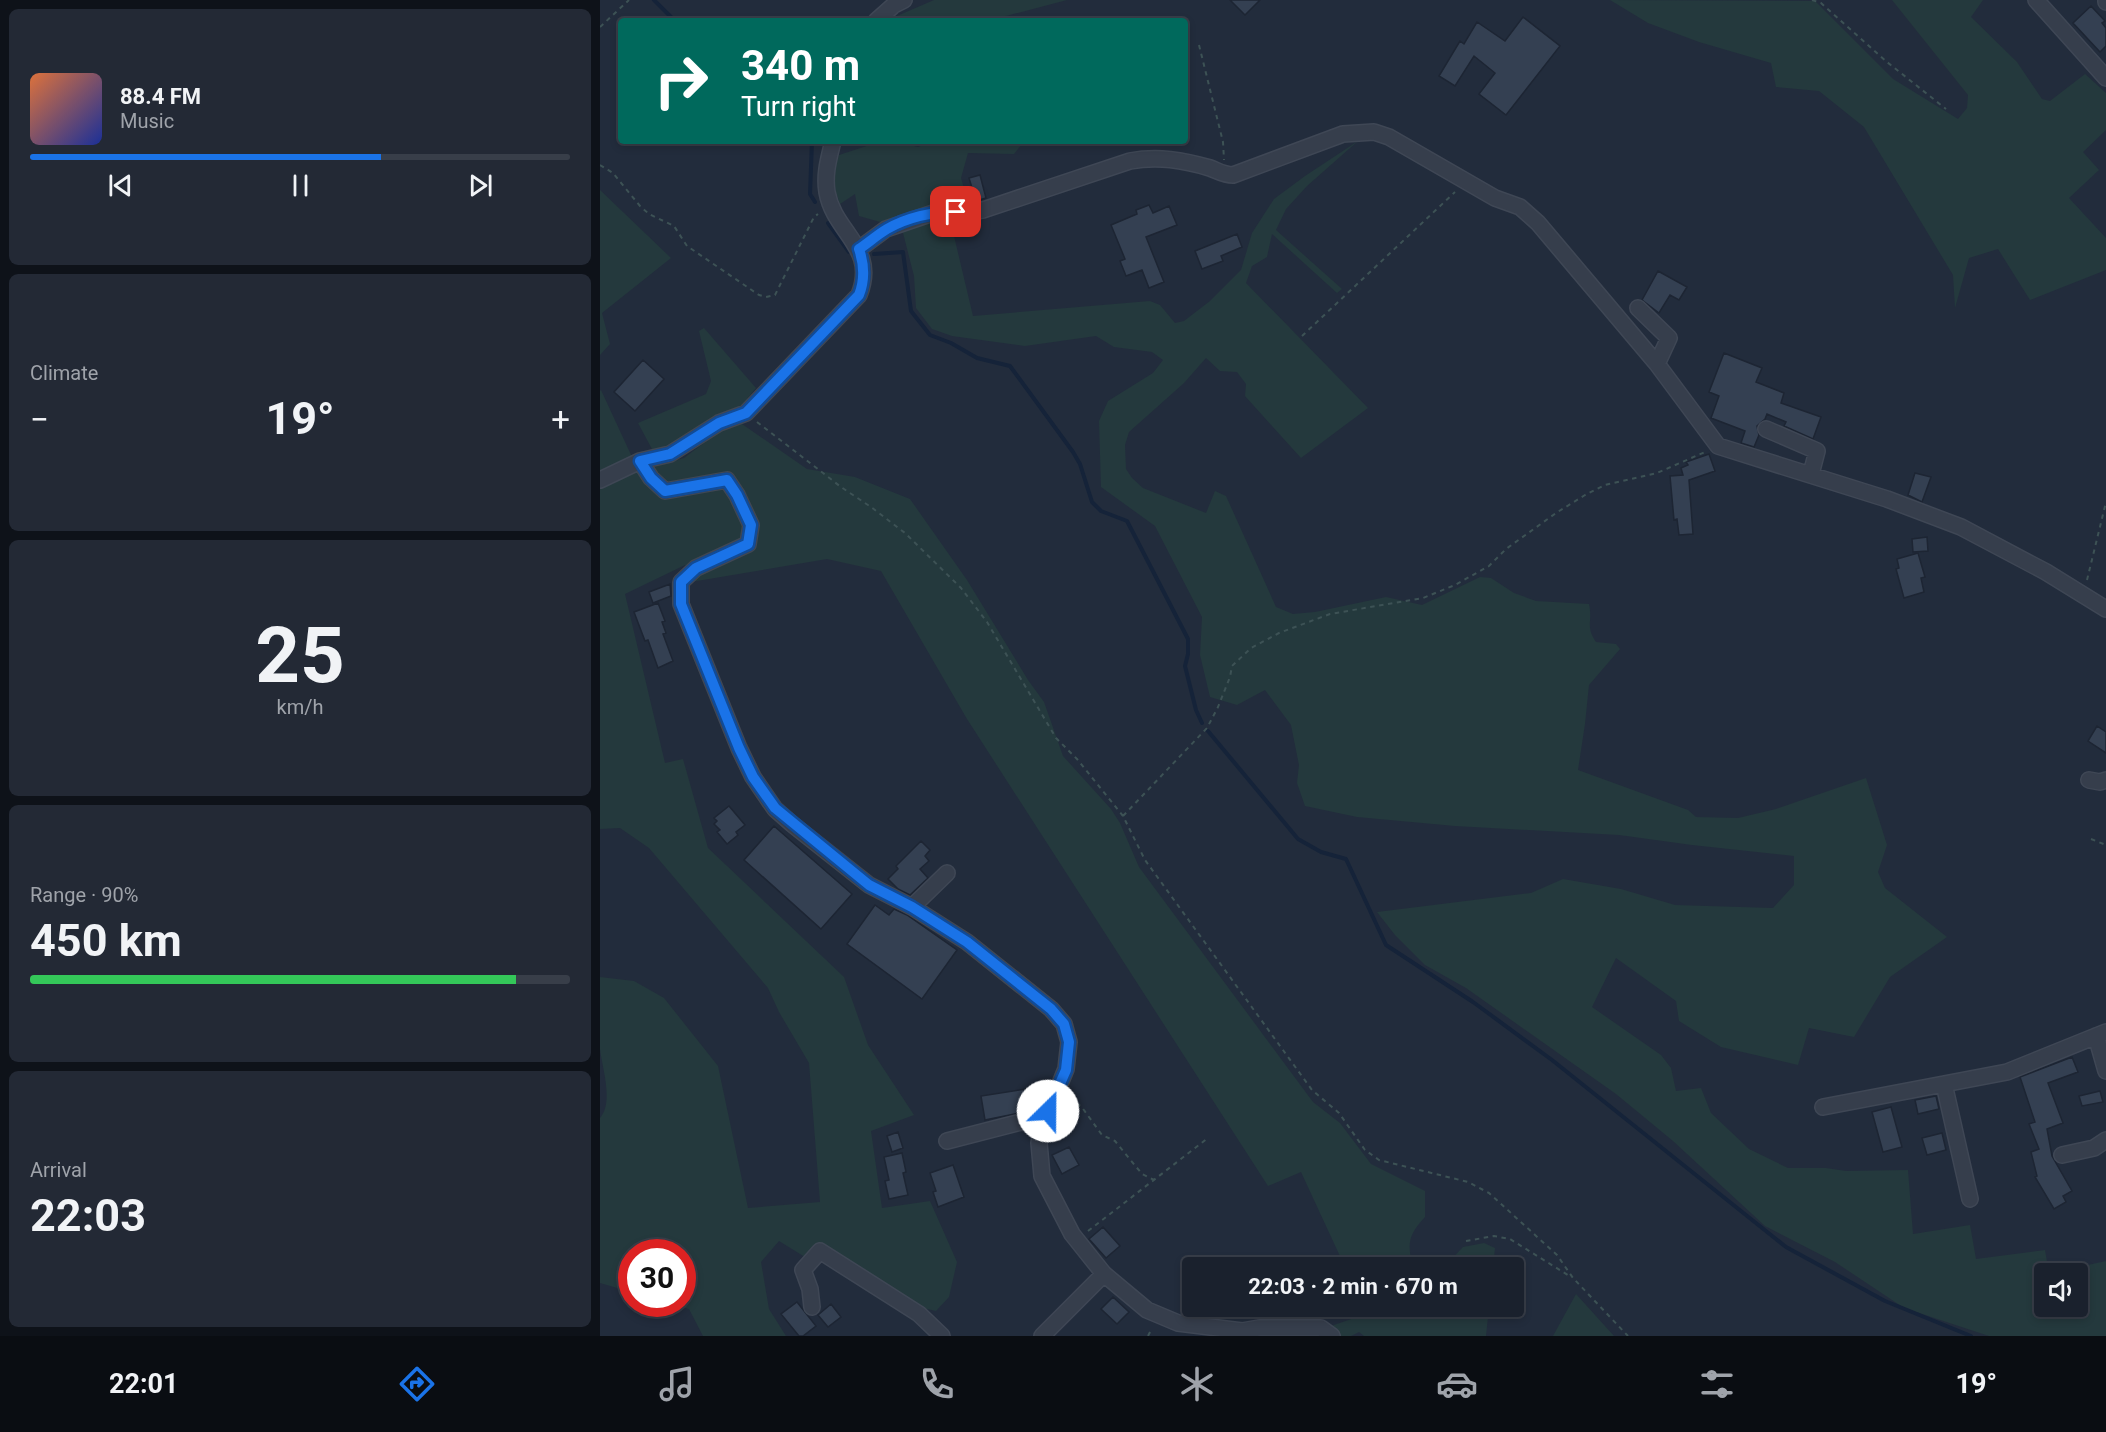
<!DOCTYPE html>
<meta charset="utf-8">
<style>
:root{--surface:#1a212d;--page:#232935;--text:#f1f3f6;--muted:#9fa3aa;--line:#383e49;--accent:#1a73e8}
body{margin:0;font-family:Roboto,sans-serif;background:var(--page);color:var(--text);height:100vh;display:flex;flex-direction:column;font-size:22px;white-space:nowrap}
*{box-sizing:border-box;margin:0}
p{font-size:20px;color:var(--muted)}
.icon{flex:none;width:33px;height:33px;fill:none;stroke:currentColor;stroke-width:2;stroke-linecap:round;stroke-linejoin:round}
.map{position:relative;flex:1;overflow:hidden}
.drawer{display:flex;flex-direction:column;gap:9px;padding:9px;background:#0e1219;width:600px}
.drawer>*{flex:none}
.hud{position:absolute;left:18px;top:18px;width:570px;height:126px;border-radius:6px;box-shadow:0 3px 9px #0003,0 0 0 2px var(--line);background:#00695c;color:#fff;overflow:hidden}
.controls{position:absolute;left:1434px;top:1263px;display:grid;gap:12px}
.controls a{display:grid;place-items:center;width:54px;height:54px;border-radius:6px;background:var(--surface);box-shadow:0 3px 9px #0003,0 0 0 2px var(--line);font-size:30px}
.speed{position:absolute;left:18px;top:1239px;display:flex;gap:12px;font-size:30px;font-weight:700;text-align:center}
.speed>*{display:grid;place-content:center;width:78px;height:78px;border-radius:50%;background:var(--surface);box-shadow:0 3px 9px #0003,0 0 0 2px var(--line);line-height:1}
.speed .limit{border:9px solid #d22;background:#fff;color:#111}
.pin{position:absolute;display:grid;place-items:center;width:51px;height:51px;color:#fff;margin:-26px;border-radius:12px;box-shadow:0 3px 9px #0006}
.me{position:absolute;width:66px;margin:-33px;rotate:23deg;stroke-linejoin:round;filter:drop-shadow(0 0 4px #0008)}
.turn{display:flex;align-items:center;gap:21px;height:126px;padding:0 24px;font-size:27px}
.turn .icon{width:78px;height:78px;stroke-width:2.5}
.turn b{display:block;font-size:42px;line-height:51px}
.big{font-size:45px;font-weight:700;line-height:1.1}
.drawer .card{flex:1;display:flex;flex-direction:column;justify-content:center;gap:9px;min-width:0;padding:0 21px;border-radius:9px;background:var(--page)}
.drawer .dial{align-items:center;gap:0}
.dial b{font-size:78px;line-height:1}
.song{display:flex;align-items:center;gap:18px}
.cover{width:72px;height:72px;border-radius:9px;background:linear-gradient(135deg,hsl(20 70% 55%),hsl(230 70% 35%))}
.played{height:6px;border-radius:3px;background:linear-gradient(90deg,var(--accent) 65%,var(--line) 65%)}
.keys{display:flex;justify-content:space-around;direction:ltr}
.heat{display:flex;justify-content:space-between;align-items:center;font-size:33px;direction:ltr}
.charge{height:9px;border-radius:4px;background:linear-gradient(90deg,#34c759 90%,var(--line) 0)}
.trip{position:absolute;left:582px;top:1257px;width:342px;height:60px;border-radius:6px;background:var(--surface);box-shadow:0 3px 9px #0003,0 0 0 2px var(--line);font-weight:700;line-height:60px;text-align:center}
.dock{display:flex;height:96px;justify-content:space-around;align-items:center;background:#0a0d12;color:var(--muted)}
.dock .icon{width:42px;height:42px}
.dock .current{color:var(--accent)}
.dock b{font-size:27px;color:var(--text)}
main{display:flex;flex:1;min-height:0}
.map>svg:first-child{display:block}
.green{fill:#24393d}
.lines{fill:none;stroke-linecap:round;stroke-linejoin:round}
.stream{stroke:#152339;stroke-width:4}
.building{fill:#344052;stroke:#1d2533;stroke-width:1.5}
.minor-casing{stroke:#3f4755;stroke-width:18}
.path{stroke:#3d5255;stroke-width:2;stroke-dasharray:4.5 4.5;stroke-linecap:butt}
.minor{stroke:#363e4c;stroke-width:15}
.route-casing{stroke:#114b97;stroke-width:15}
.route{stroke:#1a73e8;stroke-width:10}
</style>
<main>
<section class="drawer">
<div class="card">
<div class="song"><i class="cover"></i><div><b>88.4 FM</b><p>Music</p></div></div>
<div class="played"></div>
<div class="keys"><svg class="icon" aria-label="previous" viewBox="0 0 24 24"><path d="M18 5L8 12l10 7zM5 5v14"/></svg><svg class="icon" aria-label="pause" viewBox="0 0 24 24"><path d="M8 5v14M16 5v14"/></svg><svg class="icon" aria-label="next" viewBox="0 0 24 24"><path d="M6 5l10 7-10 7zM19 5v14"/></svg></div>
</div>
<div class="card"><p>Climate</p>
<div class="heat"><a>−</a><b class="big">19°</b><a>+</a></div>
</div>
<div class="card dial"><b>25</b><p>km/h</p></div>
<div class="card"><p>Range · 90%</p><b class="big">450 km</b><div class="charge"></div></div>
<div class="card"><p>Arrival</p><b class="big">22:03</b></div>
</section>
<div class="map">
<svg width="1506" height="1336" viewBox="0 0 1506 1336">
<rect width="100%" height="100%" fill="#222c3c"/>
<path class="green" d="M 334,0 L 467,0 L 387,21 L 291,21 L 297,16 Z
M 1010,0 L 1215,1 L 1293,79 L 1358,119 L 1367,108 L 1368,95 L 1292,0 L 1383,0 L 1371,17 L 1417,62 L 1442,99 L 1450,101 L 1485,74 L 1506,93 L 1506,130 L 1483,152 L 1499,170 L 1469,198 L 1506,238 L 1506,270 L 1430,300 L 1398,249 L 1369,258 L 1355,308 L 1353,275 L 1264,127 L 1219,91 L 1176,87 L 1171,63 L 1099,42 L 1048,23 Z
M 282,141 L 292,141 L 318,147 L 335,141 L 421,141 L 422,144 L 414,154 L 368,153 L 361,178 L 369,205 L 334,207 L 280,222 L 259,216 L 255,194 L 240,204 C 232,181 231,177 239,155 Z
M 758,141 L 707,186 L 686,209 L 676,230 L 742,289 L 737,293 L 672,234 L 667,257 L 652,266 L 646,283 L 768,408 L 701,458 L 645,396 L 646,384 L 637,372 L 620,371 L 606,358 L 584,383 L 529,432 L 525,445 L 526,469 L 532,478 L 543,488 L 606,513 L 615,491 L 626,496 L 676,607 L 693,614 L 715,612 L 786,597 L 822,605 L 880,577 L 891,578 L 914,593 L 936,601 L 989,604 C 993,622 985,626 996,642 L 1016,644 L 1020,649 L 989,685 L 985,724 L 978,770 L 1088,810 L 1096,817 L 1138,818 L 1176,809 L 1266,778 L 1287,845 L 1278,872 L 1285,888 L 1347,937 L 1290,977 L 1254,1037 L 1209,1028 L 1198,1065 L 1121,1047 L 1079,1021 L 1076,1001 L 1016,958 L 992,1007 L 1061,1055 L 1071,1068 L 1076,1091 L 1101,1088 L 1111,1113 L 1149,1149 L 1188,1168 L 1226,1168 L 1246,1171 L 1308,1170 L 1313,1234 L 1370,1225 L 1376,1259 L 1445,1250 L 1449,1273 L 1444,1274 L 1444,1306 L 1478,1306 L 1478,1274 L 1451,1273 L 1506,1261 L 1506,1336 L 1389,1336 L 1304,1308 L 1235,1262 L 1165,1226 L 1073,1141 L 1016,1094 L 866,988 L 825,965 L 795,935 L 777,912 L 931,893 L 963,879 L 1021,889 L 1075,905 L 1173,908 L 1194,885 L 1194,856 L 1092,845 L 1019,835 L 855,826 L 757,817 L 705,806 L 697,783 L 699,765 L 691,725 L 665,690 L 637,705 L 610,697 L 600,655 L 602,617 L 555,526 L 501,487 L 499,421 L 508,401 L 553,373 L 563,360 L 552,352 L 514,347 L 496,336 L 425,346 L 352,336 L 332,329 L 316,308 L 314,276 L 302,229 L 328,218 L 342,219 L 354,236 L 373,316 L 550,301 L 560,305 L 575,323 L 584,321 L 610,301 L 641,270 L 652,233 L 674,199 L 705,176 Z
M 0,190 L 71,258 L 2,313 L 10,344 L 0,355 Z
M 104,328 L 156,388 L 142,405 L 71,446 L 53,451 L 38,423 L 106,394 L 111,381 L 99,331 Z
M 1,390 L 32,457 L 0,472 L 0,391 Z
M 142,424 L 207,469 L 255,477 L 310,499 L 367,580 L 428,680 L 444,702 L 463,756 L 511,809 L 520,823 L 539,867 L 713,1102 L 740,1123 L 771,1164 L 825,1191 L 825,1217 C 808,1235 807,1244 813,1267 L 745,1267 L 701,1172 L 668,1186 L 367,719 L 281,571 L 227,559 L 91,582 L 85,565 L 25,594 L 65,763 L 83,759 L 108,848 L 244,977 L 268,1045 L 314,1115 L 271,1131 L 282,1208 L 330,1201 L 357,1262 L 349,1297 L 336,1311 L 314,1306 L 221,1243 L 205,1257 L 179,1241 L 161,1262 L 169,1309 L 186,1336 L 103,1336 L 89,1309 L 71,1304 L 82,1304 L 82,1252 L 32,1252 L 31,1292 L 0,1283 L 0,1118 C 14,1102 2,1067 0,1049 C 0,1026 0,1001 0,977 L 34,981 L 64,998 L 118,1066 L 148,1208 L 220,1202 L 209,1063 L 179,1012 L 168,988 L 49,848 L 20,828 L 0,829 L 0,488 L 33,473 L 84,458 L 121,430 Z
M 884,1243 L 895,1248 L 893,1267 L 844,1267 L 863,1247 Z
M 976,1294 L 1014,1336 L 953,1336 Z
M 763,1307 L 889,1307 L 886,1336 L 764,1336 L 759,1332 L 751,1336 L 736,1336 L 731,1326 L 766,1314 Z"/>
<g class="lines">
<path class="stream" d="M 54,0 L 75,21
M 212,141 L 210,194 L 215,202
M 228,223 L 249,252
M 274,254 L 303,252 L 311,311 L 330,335 L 351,343 L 377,358 L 410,366 L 473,452 L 480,464 L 492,502 L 501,511 L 527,521 L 588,639 L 588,654 L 585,666 L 596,710 L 602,723
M 608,731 L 698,839 L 721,852 L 746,859 L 786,945 L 873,1002 L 952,1060 L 1186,1247 L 1285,1301 L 1371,1336"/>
</g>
<path class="building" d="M 630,0 L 660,0 L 645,15 Z
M 1491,6 L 1505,21 L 1502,23 L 1506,28 L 1506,46 L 1500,52 L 1473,23 Z
M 923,17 L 960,46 L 906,115 L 879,94 L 895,73 L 874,56 L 855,86 L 839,76 L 860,41 L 864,44 L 877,22 L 905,41 Z
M 380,175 L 386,198 L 376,201 L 369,178 Z
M 549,205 L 553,213 L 569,206 L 577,225 L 546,237 L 564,282 L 549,288 L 542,270 L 526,276 L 520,261 L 525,259 L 511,225 L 537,214 L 536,210 Z
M 637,234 L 642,247 L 621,256 L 623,261 L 602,269 L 595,251 Z
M 1058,271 L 1087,287 L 1079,300 L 1070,295 L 1059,313 L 1042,300 Z
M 1124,353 L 1162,368 L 1156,382 L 1184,393 L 1181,403 L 1221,417 L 1213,439 L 1184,426 L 1186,422 L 1167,414 L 1165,419 L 1157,426 L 1159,435 L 1154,447 L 1141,443 L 1145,431 L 1111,418 L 1119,396 L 1109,392 Z
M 43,360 L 64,379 L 35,411 L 14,392 Z
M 1109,454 L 1115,471 L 1089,480 L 1093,534 L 1079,535 L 1077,519 L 1074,520 L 1070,476 L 1083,475 L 1081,468 L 1088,465 L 1086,462 Z
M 1315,473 L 1331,477 L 1322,502 L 1308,495 Z
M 1327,537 L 1328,551 L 1313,552 L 1312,539 Z
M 1318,553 L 1325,577 L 1321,578 L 1324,592 L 1304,598 L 1296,569 L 1299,568 L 1297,559 Z
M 70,584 L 71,596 L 53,603 L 49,592 Z
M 58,603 L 65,621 L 62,622 L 66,633 L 63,634 L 73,661 L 58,668 L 48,640 L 45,641 L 34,612 Z
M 1497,726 L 1506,732 L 1506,753 L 1488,741 Z
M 129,806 L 145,825 L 136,832 L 138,835 L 127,844 L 117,832 L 120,830 L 114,824 L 117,821 L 114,818 Z
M 174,826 L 252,894 L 221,929 L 144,860 Z
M 321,841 L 330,850 L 325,856 L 329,861 L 320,869 L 328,878 L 310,895 L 298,889 L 288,879 L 298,869 L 296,866 Z
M 275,905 L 289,915 L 294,909 L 307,915 L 357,950 L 322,999 L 247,944 Z
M 1472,1057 L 1478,1072 L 1448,1083 L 1463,1123 L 1447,1129 L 1452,1156 L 1472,1191 L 1463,1196 L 1466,1202 L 1454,1209 L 1435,1177 L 1437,1176 L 1431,1152 L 1439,1149 L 1429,1124 L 1435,1122 L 1420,1077 Z
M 432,1088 L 436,1112 L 419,1113 L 385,1120 L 381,1096 Z
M 1500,1091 L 1503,1102 L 1482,1106 L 1479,1096 Z
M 1336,1096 L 1339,1109 L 1318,1114 L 1315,1100 Z
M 1291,1107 L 1302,1147 L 1283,1152 L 1272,1112 Z
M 298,1132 L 303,1148 L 292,1152 L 287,1136 Z
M 1342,1133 L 1346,1150 L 1327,1155 L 1322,1138 Z
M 469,1147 L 479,1165 L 462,1174 L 452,1155 Z
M 302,1153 L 306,1172 L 303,1173 L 308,1195 L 289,1199 L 285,1181 L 289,1180 L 284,1157 Z
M 353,1165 L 364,1197 L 338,1207 L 333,1192 L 336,1191 L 330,1173 Z
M 503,1227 L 520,1246 L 506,1258 L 489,1239 Z
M 513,1297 L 529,1312 L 517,1324 L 501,1309 Z
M 197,1302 L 216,1326 L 203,1336 L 199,1336 L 181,1314 Z
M 231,1304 L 241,1317 L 228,1327 L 218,1315 Z"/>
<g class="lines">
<g class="minor-casing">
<path id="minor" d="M 1436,0 L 1506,78
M 1506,1 L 1506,2
M 276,21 L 294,5 L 304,0
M 259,249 L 286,229 L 339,211 L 372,212 L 383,210 L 530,161 C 558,156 583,160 610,168 C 618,171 624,175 633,175 L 743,134 L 774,132 L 789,137 L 895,198 L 920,207 L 938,223 L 1057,364 L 1118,446 L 1287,499 L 1361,527 L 1446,572 L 1506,609
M 1038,308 L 1069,338 L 1057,364
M 1166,429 L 1217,451 L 1211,474
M 40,461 L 51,478 L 65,491 L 127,480 L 137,495 L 151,525 L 148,544 L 96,568 L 81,582 L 81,604 L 139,748 L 153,777 L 175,809 L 192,824 L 269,885 L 312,907 L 367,942 L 451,1009 L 464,1024 L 469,1042 L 466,1069 L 443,1125 L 439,1143 L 442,1176 L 472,1234 L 504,1274 L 547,1310 L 578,1323 L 642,1331 L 659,1328 L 721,1328 L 732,1336
M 0,480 L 40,461 L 70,454 L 119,423 L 146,413 L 259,295 C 278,247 234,233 227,192 C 224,174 229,158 233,141
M 1489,780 L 1500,782 L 1506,780
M 312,907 L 347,873
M 1496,1036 L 1506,1071
M 1344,1084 L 1370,1199
M 1223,1107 L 1407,1072 L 1506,1032
M 347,1141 L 421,1122 L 443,1125
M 1462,1155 L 1494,1148 L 1506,1140
M 212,1307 L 210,1289 L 203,1270 L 220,1251 L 319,1314 L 342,1336
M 442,1336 L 504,1274"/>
</g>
<path class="path" d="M 1212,0 L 1221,3 L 1287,62 L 1346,109
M 0,27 L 29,0
M 599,45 L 623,142 L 624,160
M 0,165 L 13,173 L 40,206 L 49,214 L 74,226 L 87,246 L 159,295 L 166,297 L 175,295 L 214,217 L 218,214
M 702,336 L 855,192
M 157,422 L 241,487 L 271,507 L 305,533 L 361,588 L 387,622 L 456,738 L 477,759 L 523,816 L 545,860 L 712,1090 L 739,1113 L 765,1150 L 779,1160 L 868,1182 L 889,1193 L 957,1255 L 973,1278 L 1028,1336
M 1487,580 L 1506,502
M 523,816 L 607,728 L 618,707 L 630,677 L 632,666 L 651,648 L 679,633 L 730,614 L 823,598 L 855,585 L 889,566 L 906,549 L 956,513 L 985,495 L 1005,485 L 1057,473 L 1105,452
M 1491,839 L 1506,845
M 468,1100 L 481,1106 L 502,1135 L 515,1141 L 542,1174 L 554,1180
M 488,1231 L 608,1138
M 866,1241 L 894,1236 L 910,1239 L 971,1277
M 548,1336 L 552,1328"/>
<use href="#minor" class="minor"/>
</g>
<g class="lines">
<g class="route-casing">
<path id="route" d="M 356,212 C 333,211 306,218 287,229 C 277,235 268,243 259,249 C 264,264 265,280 259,295 L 146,413 L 119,423 L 70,454 L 40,461 L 51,478 L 65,491 L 127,480 L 137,495 L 151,525 L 148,544 L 96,568 L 81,582 L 81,604 L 139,748 L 153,777 L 175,808 L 269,885 L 312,907 L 367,942 L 451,1009 L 464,1024 L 469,1042 L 466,1070 L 448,1111"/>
</g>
<use href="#route" class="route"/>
</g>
</svg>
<div class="controls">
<a><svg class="icon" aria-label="sound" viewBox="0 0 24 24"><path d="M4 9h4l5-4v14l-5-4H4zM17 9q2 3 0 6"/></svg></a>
</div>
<div class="speed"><div class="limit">30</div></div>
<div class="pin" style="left:356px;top:212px;background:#d93025"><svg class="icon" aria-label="arrive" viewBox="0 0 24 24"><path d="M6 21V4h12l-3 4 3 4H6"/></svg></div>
<svg class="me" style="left:448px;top:1111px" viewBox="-20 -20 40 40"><circle r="19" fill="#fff"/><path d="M0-13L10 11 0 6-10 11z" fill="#1a73e8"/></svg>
<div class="trip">22:03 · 2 min · 670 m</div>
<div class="hud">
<div class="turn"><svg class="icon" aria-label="right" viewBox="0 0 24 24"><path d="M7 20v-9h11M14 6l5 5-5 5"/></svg><div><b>340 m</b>Turn right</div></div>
</div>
</div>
</main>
<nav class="dock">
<b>22:01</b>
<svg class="icon current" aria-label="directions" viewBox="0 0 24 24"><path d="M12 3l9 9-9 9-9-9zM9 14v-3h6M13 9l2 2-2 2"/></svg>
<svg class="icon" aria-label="music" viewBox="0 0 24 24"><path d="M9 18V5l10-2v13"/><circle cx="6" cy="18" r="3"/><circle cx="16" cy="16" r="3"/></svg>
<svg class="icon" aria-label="phone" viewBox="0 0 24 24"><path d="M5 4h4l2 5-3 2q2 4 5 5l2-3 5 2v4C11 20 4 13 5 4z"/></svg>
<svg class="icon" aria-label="climate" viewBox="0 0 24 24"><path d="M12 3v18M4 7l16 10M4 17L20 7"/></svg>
<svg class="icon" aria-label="car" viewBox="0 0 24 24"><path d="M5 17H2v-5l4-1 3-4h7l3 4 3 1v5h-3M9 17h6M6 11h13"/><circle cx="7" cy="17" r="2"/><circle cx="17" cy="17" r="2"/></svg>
<svg class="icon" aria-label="filters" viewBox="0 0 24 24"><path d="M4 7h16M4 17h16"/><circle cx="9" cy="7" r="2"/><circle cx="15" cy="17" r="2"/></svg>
<b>19°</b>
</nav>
